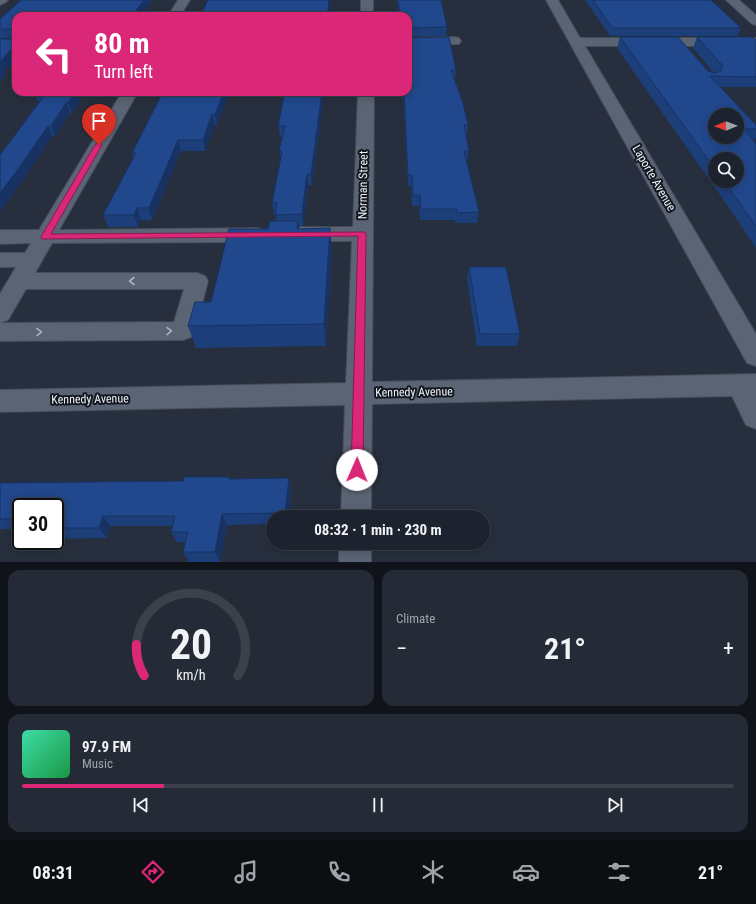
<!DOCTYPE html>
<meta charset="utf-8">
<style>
:root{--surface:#1d232e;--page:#252b36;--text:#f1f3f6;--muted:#a0a4aa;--line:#3b404a;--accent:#db2777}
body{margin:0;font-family:"Roboto Condensed",sans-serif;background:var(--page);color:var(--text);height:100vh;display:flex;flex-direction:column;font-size:15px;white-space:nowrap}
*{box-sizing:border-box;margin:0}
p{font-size:13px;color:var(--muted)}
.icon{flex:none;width:22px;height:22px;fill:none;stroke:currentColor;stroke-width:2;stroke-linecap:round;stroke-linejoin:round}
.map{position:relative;height:562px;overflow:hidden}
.drawer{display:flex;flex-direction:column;gap:8px;padding:8px;background:#101319;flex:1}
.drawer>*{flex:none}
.top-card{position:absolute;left:12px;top:12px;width:400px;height:84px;border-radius:12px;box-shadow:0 2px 10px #0003,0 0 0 1px var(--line);background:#db2777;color:#fff;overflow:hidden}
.needle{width:26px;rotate:269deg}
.controls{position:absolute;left:708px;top:108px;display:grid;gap:8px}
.controls a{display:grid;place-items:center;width:36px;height:36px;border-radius:50%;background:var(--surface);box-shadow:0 2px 10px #0003,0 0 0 1px var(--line);font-size:20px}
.speed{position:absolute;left:12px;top:498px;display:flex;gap:8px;font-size:20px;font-weight:700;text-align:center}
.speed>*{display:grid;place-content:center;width:52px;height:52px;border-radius:50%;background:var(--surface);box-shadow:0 2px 10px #0003,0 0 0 1px var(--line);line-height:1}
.speed .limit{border:2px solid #111;border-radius:6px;background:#fff;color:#111}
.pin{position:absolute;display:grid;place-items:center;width:34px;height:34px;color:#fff;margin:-41px -17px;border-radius:50% 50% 50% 0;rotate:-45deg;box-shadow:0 0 4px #0007}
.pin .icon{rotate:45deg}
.me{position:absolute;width:44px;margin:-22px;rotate:1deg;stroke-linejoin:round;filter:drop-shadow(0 0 3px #0008)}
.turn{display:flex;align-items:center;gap:14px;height:84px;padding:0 16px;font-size:18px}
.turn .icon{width:52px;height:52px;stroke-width:2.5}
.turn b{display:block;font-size:28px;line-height:34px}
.big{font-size:30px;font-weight:700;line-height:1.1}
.drawer .tile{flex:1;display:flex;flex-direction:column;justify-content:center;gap:6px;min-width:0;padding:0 14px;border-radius:12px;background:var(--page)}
.drawer .dial{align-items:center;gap:0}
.dial svg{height:104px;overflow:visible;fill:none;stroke:var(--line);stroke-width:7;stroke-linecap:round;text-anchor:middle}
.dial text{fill:var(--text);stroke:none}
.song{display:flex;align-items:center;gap:12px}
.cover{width:48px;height:48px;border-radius:6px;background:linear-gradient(135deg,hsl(160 70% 55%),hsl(140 70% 35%))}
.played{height:4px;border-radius:2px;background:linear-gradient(90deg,var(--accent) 20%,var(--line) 20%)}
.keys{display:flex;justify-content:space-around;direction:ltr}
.heat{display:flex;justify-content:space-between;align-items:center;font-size:22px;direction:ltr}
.drawer .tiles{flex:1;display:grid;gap:8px;grid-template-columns:1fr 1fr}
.tile:last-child{grid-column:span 2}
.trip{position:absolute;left:266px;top:510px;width:224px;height:40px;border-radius:20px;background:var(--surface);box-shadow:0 2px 10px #0003,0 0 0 1px var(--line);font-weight:700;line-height:40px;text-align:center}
.dock{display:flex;height:64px;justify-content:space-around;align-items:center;background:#0c0e12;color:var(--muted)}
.dock .icon{width:28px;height:28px}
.dock .on{color:var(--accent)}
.dock b{font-size:18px;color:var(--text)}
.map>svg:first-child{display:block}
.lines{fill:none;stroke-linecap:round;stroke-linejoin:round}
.minor-casing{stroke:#454b58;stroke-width:2}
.minor{fill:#5a6474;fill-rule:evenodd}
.wall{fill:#1c3e79;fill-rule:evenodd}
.shaded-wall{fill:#173263}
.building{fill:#21488d;stroke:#173263;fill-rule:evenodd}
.oneway{stroke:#aab2be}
.route{fill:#db2777;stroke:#8e194d}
.labels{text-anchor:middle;stroke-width:4;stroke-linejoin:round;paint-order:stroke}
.street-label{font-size:12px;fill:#ecf1fb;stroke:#13171e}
</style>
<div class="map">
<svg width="756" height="562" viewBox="0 0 756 562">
<rect width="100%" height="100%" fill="#272f3e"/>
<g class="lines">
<g class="minor-casing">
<path id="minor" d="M 0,0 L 8,0 L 6,2 L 0,5 Z
M 178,0 L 190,0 L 180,16 L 168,16 Z
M 361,0 L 373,0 L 373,16 L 361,16 Z
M 546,0 L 558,0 L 580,38 L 756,38 L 756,46 L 585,46 L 756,334 L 756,366 L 747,363 Z
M 726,0 L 739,0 L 756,15 L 756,25 L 752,24 Z
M 454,37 L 459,38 L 461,41 L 459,44 L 408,46 L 408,38 Z
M 122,92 L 138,92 L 59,230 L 257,228 L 264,230 L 267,235 L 264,240 L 257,242 L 52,243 L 35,273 L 197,273 L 205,276 L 208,281 L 195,331 L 191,337 L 183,340 L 0,341 L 0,323 L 174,322 L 184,289 L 26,289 L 8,320 L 0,323 L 0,294 L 16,267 L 0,267 L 0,253 L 25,253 L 31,243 L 0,244 L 0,230 L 39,230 Z
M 358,92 L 374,92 L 372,382 L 756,374 L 756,429 L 746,425 L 732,396 L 372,404 L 371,517 L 341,517 L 345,405 L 0,412 L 0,390 L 346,383 L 352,241 L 301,241 L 294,239 L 291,234 L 294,229 L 301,227 L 353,227 Z
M 339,543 L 371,543 L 371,562 L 339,562 Z"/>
</g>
<use href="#minor" class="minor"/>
</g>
<path class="wall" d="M 21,0 L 152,0 L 141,16 L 16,16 L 16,58 L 4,72 L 6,75 L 0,81 L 0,39 L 13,39 L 13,38 L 0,38 L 0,19 Z
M 397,0 L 441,0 L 447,27 L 446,36 L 408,36 L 408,16 L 399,16 Z
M 585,0 L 711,0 L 741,28 L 737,36 L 610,36 Z
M 620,37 L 708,71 L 714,73 L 693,48 L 697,37 L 756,40 L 756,87 L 720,87 L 756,125 L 756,137 L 754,141 L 753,141 L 756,144 L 756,248 L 734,215 L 617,48 ZM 715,159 L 737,181 L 715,181 Z
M 408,38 L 456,70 L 455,79 L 468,125 L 467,135 L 466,135 L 469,151 L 467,161 L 466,161 L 479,212 L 477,223 L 455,223 L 455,220 L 420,220 L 419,206 L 412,206 L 411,186 L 408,186 L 403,92 L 408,92 Z
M 34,92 L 85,92 L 72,113 L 70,113 L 55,136 L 52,136 L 21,183 L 41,101 L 37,101 Z
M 230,92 L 217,125 L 215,125 L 205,151 L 181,151 L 152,220 L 141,220 L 138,227 L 108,227 L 103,215 L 133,158 L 132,153 Z
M 324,92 L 312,185 L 308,185 L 303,226 L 299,226 L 299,229 L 332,250 L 326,346 L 196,348 L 188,326 L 211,302 L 268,229 L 276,221 L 275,215 L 274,215 L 272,203 L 281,160 L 279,151 L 282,137 L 280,137 L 278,126 Z
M 469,267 L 520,334 L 517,346 L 477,346 L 467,279 Z
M 229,477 L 230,479 L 289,478 L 291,489 L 289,517 L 273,517 L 273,524 L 227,525 L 220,562 L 189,562 L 183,552 L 185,542 L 177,542 L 171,532 L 172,526 L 110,526 L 107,538 L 60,539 L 55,534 L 55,507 L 21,507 L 21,529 L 0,529 L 0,483 L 183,481 Z"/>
<path class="shaded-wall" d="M 144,0 L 152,0 L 141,16 L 132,16 Z
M 329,0 L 331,0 L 329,16 L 328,16 L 328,8 Z
M 16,44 L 16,58 L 4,72 L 6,75 L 0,81 L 0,62 Z
M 75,92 L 85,92 L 72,113 L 68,103 Z
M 224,92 L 230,92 L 217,125 L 215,114 Z
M 322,92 L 324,92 L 312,185 L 311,174 Z
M 66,103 L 70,113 L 55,136 L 51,126 Z
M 212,114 L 215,125 L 205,151 L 203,140 Z
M 48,126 L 52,136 L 21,183 L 0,212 L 0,193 Z
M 178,140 L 181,151 L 152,220 L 149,208 Z
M 307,174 L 308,185 L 303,226 L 302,214 Z
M 137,208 L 141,220 L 138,227 L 134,215 Z
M 298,221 L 301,243 L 297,229 Z
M 330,228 L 332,250 L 326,346 L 324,324 Z
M 289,478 L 291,489 L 289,517 L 286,517 L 285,513 Z
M 222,514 L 227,525 L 220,562 L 215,552 Z
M 103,516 L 110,526 L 107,538 L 99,528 Z"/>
<path class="building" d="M 21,0 L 144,0 L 132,16 L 16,16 L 16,44 L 0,62 L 0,39 L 13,39 L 13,29 L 0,29 L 0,19 Z
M 208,0 L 329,0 L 328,8 L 328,16 L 200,16 Z
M 398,0 L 441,0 L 447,27 L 408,28 L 408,16 L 401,16 Z
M 593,0 L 711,0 L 741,28 L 612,28 Z
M 449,37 L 456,70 L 451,70 L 463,103 L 468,125 L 464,125 L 469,151 L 464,151 L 479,212 L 457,213 L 456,209 L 421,209 L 420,195 L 413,195 L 412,175 L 408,175 L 404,92 L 408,92 L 408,38 Z
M 620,37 L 678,37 L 708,71 L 715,73 L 721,71 L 723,66 L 697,37 L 753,37 L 756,40 L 756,77 L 710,76 L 756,125 L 756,129 L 744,129 L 756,144 L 756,226 L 724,181 L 737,181 L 737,159 L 715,159 L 715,169 ZM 715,115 L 737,115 L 737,137 L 715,137 Z
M 47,92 L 75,92 L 68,103 L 66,103 L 51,126 L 48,126 L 16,172 L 0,193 L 0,155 Z
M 163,92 L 224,92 L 215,114 L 212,114 L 203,140 L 178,140 L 149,208 L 137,208 L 134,215 L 103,215 L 136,153 L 132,153 Z
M 285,92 L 322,92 L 311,174 L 307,174 L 302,214 L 275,215 L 277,203 L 272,203 L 282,152 L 279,151 L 285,126 L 278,126 Z
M 270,221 L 298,221 L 297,229 L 330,228 L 324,324 L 188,326 L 195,302 L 211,302 L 229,229 L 268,229 Z
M 469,267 L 506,267 L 520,334 L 480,334 Z
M 184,477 L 229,477 L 229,479 L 289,478 L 285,513 L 222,514 L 215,552 L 183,552 L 188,532 L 171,532 L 175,516 L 103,516 L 99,528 L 55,528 L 55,507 L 21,507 L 21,518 L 0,519 L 0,483 L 183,481 Z"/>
<defs><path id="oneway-chevron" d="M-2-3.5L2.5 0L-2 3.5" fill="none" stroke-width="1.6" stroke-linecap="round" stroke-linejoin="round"/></defs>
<g class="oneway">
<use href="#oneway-chevron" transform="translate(132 281) rotate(180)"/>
<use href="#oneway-chevron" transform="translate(169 331) rotate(-1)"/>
<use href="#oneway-chevron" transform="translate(39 332) rotate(-1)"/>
</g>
<path class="route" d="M 99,142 L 102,145 L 51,234 L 365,232 L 366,234 L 363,470 L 361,474 L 357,476 L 352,474 L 351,470 L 358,236 L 42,239 L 41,237 L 95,145 Z"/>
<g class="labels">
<g class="street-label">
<text transform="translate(654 178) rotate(60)" y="4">Laporte Avenue</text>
<text transform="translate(363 185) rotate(-89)" y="4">Norman Street</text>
<text transform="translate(414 392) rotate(-1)" y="4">Kennedy Avenue</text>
<text transform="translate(90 399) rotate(-1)" y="4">Kennedy Avenue</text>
</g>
</g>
</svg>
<div class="controls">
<a><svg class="needle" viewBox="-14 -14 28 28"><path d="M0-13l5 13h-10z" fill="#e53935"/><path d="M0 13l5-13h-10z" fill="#a0a4aa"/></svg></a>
<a><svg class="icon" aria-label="search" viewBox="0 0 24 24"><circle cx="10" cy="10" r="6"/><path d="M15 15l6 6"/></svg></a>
</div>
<div class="speed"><div class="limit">30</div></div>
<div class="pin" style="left:99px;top:145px;background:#d93025"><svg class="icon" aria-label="arrive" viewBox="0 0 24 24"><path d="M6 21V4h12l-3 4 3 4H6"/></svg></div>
<svg class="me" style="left:357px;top:470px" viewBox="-20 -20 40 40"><circle r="19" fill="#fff"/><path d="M0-13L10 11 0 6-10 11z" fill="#db2777"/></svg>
<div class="trip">08:32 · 1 min · 230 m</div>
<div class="top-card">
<div class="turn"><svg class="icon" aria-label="left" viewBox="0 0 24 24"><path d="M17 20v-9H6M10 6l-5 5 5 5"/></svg><div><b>80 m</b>Turn left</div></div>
</div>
</div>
<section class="drawer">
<div class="tiles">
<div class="tile dial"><svg viewBox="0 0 100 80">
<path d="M14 69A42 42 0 1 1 86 69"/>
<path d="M14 69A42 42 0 0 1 8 45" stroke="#db2777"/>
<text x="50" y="56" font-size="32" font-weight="700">20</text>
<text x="50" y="72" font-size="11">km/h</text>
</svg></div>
<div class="tile"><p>Climate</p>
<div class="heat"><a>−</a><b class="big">21°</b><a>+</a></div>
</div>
<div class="tile">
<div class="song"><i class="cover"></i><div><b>97.9 FM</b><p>Music</p></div></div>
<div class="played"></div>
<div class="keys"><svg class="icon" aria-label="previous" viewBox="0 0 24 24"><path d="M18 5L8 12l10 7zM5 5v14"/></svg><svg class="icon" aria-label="pause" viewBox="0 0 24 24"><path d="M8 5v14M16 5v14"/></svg><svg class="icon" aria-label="next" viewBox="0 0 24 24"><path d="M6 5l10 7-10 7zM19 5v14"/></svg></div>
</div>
</div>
</section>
<nav class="dock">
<b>08:31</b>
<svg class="icon on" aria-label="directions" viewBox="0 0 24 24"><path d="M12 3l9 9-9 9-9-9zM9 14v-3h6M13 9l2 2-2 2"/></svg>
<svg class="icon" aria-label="music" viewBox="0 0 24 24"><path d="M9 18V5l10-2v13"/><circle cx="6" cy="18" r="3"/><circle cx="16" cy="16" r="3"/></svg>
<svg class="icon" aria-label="phone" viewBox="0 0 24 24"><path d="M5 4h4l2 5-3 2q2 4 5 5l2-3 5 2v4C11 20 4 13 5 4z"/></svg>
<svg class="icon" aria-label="climate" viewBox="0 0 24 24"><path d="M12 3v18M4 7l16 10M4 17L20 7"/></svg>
<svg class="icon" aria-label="car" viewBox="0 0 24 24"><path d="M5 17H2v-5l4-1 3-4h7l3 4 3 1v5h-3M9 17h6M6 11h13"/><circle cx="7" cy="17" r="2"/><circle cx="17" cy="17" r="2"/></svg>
<svg class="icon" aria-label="filters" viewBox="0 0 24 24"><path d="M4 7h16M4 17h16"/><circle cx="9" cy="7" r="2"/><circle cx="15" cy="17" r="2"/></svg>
<b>21°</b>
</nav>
